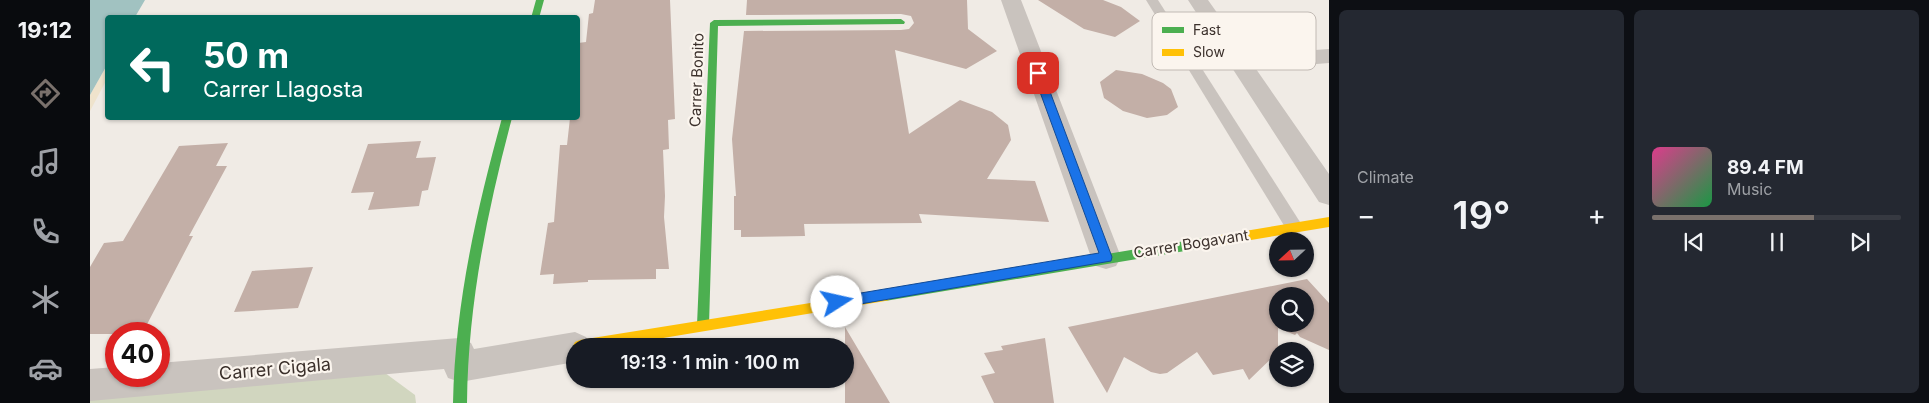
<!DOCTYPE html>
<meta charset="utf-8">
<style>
:root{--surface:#171b24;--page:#242831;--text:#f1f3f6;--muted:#9ea1a6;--line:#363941;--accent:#7a716c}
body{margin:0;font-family:Inter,sans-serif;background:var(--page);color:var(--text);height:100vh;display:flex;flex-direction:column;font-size:19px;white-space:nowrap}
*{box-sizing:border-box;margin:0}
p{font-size:16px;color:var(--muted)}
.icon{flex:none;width:28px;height:28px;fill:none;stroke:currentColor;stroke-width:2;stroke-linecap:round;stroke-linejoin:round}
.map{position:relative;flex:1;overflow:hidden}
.panel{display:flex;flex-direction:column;gap:10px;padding:10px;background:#0d0f14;width:600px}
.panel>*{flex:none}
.banner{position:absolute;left:15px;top:15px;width:475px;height:105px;border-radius:5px;box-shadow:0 1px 4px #0004;background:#00695c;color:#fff;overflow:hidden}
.needle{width:32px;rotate:248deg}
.fabs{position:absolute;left:1179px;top:232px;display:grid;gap:10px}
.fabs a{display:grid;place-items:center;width:45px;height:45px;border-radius:50%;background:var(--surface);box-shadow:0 1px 4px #0004;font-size:25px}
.speed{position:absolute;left:15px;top:322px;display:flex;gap:10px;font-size:25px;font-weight:700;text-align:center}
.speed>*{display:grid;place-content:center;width:65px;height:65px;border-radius:50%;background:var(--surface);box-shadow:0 1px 4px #0004;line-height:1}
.speed .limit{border:8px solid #d22;background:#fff;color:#111}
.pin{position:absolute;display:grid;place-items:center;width:42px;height:42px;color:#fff;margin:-21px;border-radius:10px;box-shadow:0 2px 8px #0006}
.me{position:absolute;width:55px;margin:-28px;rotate:80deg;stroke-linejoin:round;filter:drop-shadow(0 0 4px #0008)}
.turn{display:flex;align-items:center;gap:18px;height:105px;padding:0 15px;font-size:22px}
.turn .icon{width:65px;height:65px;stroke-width:2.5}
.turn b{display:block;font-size:35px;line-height:42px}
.big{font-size:38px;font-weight:600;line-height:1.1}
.panel .widget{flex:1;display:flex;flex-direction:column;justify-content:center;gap:8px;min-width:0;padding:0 18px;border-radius:8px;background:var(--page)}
.song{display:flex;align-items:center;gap:15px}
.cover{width:60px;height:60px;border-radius:8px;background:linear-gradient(135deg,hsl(330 70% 55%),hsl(140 70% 35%))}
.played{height:5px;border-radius:2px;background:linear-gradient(90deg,var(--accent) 65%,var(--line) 65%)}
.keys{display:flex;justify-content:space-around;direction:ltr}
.heat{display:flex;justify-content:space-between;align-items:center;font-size:28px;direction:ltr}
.panel .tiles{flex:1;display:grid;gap:10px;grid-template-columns:repeat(2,1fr)}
.trip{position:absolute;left:476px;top:338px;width:288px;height:50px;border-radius:25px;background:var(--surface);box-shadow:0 1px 4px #0004;font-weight:600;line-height:50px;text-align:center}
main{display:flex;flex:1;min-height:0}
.dock{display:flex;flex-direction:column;width:90px;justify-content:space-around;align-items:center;background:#090b0e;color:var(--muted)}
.dock .icon{width:35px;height:35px}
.dock .on{color:var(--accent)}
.dock b{font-size:22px;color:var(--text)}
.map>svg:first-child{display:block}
.green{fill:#d1d6bf}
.sand{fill:#efe3cc}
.water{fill:#a1c2c1}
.building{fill:#c3afa7;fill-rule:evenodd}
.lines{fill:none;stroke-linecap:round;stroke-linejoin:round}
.lane{fill:#c9c3be;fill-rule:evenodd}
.street{fill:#c9c3be;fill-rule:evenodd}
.fast{fill:#4caf50;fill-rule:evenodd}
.slow{fill:#ffc107;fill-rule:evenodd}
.route{fill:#1a73e8;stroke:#114b97}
.labels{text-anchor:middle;stroke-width:4.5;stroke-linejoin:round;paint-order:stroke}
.street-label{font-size:15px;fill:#3b302b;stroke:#fbf5ee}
.near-street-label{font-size:18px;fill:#3b302b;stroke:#fbf5ee}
.key{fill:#fbf5ee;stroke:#c1bab4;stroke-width:1}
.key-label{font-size:14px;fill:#3b302b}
</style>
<main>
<nav class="dock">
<b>19:12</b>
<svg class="icon on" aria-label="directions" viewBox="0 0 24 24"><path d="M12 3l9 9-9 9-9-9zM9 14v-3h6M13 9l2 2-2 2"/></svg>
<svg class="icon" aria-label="music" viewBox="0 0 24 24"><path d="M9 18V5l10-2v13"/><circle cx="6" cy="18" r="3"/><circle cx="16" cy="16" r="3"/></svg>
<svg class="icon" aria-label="phone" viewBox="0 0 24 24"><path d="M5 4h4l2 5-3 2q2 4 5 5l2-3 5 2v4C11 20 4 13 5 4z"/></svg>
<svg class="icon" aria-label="climate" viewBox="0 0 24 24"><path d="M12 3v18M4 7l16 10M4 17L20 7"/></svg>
<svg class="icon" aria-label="car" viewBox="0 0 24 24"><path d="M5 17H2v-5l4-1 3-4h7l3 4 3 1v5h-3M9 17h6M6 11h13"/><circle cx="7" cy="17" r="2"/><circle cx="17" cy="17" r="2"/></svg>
</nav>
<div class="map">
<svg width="1239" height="403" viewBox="0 0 1239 403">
<rect width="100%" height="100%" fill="#f0ebe5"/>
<path class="green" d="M 291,370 L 325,395 L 326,403 L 0,403 L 0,397 Z"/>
<path class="sand" d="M 17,65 L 17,79 L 0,111 L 0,95 Z"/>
<path class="water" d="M 0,0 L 55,0 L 45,17 L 18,18 L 17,65 L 0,95 Z"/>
<path class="building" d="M 505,0 L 580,0 L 585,119 L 578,120 L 579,149 L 573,150 L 575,196 L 574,217 L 579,269 L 566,269 L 566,279 L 498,280 L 498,282 L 463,284 L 464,274 L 450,275 L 458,223 L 464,222 L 470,145 L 477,145 L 480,118 L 488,118 L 488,43 L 496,42 L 499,14 L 503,13 Z
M 657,0 L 877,0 L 878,29 L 907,51 L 876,69 L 805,50 L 819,134 L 870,100 L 902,112 L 918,125 L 921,140 L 897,179 L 945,181 L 959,222 L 829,214 L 832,223 L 714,224 L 715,236 L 651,237 L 651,230 L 644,230 L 644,196 L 646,196 L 642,139 L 654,31 L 811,30 L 819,29 L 824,23 L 821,16 L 811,14 L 656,15 Z
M 948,0 L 1013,0 L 1031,7 L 1050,21 L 1025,37 L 994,29 Z
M 1026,70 L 1052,74 L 1073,83 L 1081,89 L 1088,107 L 1077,115 L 1057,118 L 1033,111 L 1014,98 L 1010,82 Z
M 331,141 L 326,158 L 346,157 L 338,190 L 332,191 L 329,206 L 278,210 L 284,192 L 261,193 L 278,144 Z
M 138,143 L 126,166 L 137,166 L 99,236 L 103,236 L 52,334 L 0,334 L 0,267 L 14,243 L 33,241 L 89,146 Z
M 223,267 L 208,308 L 144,312 L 162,271 Z
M 1217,279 L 1239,303 L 1239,350 L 1210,337 L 1207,333 L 1205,335 L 1188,328 L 1188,352 L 1159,380 L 1153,369 L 1123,375 L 1107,352 L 1077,373 L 1070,374 L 1061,372 L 1034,357 L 1017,393 L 978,327 ZM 1188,296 L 1215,296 L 1215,324 L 1188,324 Z
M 755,327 L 800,403 L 755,403 Z
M 955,338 L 964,403 L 904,403 L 891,376 L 905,373 L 894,353 L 913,350 L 911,346 Z"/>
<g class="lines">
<path class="lane" d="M 1056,0 L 1068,0 L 1210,222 L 1212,227 L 1210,232 L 1204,234 L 1198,232 Z"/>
<path class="street" d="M 911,0 L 931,0 L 1031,257 L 1026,266 L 1016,269 L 1006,266 L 1001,257 Z
M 1098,0 L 1118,0 L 1157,55 L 1239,49 L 1239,63 L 1166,69 L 1239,174 L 1239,205 L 1229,202 Z
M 485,332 L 496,337 L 501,346 L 485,346 L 485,362 L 370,382 L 358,378 L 354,369 L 0,401 L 0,369 L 26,367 L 26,376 L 69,376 L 69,363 L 369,338 L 381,343 L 384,349 Z"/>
<path class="fast" d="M 446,0 L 454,0 L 449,18 L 441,18 Z
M 811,19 L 815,22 L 814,24 L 628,26 L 619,325 L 618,329 L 613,331 L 608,329 L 607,325 L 620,23 L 624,20 Z
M 412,118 L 422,118 C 397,212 378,305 377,403 L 363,403 C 365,305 386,212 412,118 Z
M 1119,237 L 1123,239 L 1125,242 L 1123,245 L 1119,247 L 795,301 L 791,300 L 789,296 L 791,292 L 795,291 Z"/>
<path class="slow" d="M 1239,217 L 1239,227 L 1119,247 L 1115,245 L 1113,242 L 1115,239 L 1119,237 Z
M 795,291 L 799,292 L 801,296 L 799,300 L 795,301 L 525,346 L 485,346 L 485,350 L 483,346 L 485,342 L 490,340 Z"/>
</g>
<path class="route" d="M 948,70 L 953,73 L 1022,257 L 1021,261 L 747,308 L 743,306 L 741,302 L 743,298 L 747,297 L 1009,253 L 943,73 Z"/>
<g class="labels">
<g class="street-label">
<text transform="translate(607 80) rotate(-88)" y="5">Carrer Bonito</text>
<text transform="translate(1101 244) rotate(-9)" y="5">Carrer Bogavant</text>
</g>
<g class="near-street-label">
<text transform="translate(185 369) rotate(-5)" y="6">Carrer Cigala</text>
</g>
</g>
<rect x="1062" y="12" width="164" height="58" rx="8" class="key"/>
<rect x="1072" y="27" width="22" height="6" fill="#4caf50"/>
<rect x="1072" y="49" width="22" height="7" fill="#ffc107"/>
<g class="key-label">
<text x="1103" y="35">Fast</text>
<text x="1103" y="57">Slow</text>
</g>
</svg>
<div class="fabs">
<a><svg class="needle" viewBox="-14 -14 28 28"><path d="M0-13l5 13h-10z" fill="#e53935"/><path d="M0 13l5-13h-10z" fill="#9ea1a6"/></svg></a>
<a><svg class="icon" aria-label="search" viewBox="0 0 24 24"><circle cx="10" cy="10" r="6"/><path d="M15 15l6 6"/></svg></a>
<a><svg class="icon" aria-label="layers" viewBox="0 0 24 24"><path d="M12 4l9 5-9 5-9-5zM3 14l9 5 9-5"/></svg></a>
</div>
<div class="speed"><div class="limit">40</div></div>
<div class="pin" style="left:948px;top:73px;background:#d93025"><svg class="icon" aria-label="arrive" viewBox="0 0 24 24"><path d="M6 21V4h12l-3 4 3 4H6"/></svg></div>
<svg class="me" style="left:747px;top:302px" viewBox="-20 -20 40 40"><circle r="19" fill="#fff"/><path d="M0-13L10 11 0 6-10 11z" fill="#1a73e8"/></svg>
<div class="trip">19:13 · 1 min · 100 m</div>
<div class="banner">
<div class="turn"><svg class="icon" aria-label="left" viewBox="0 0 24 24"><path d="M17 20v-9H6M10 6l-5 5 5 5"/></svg><div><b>50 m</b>Carrer Llagosta</div></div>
</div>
</div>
<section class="panel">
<div class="tiles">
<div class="widget"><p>Climate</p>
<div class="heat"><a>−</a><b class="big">19°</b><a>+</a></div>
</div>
<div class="widget">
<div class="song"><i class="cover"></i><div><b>89.4 FM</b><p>Music</p></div></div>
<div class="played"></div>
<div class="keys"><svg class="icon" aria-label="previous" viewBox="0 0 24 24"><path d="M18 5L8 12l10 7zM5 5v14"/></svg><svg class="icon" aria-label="pause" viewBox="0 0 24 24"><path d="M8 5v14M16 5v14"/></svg><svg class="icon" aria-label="next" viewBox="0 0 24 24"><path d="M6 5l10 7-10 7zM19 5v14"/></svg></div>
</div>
</div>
</section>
</main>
